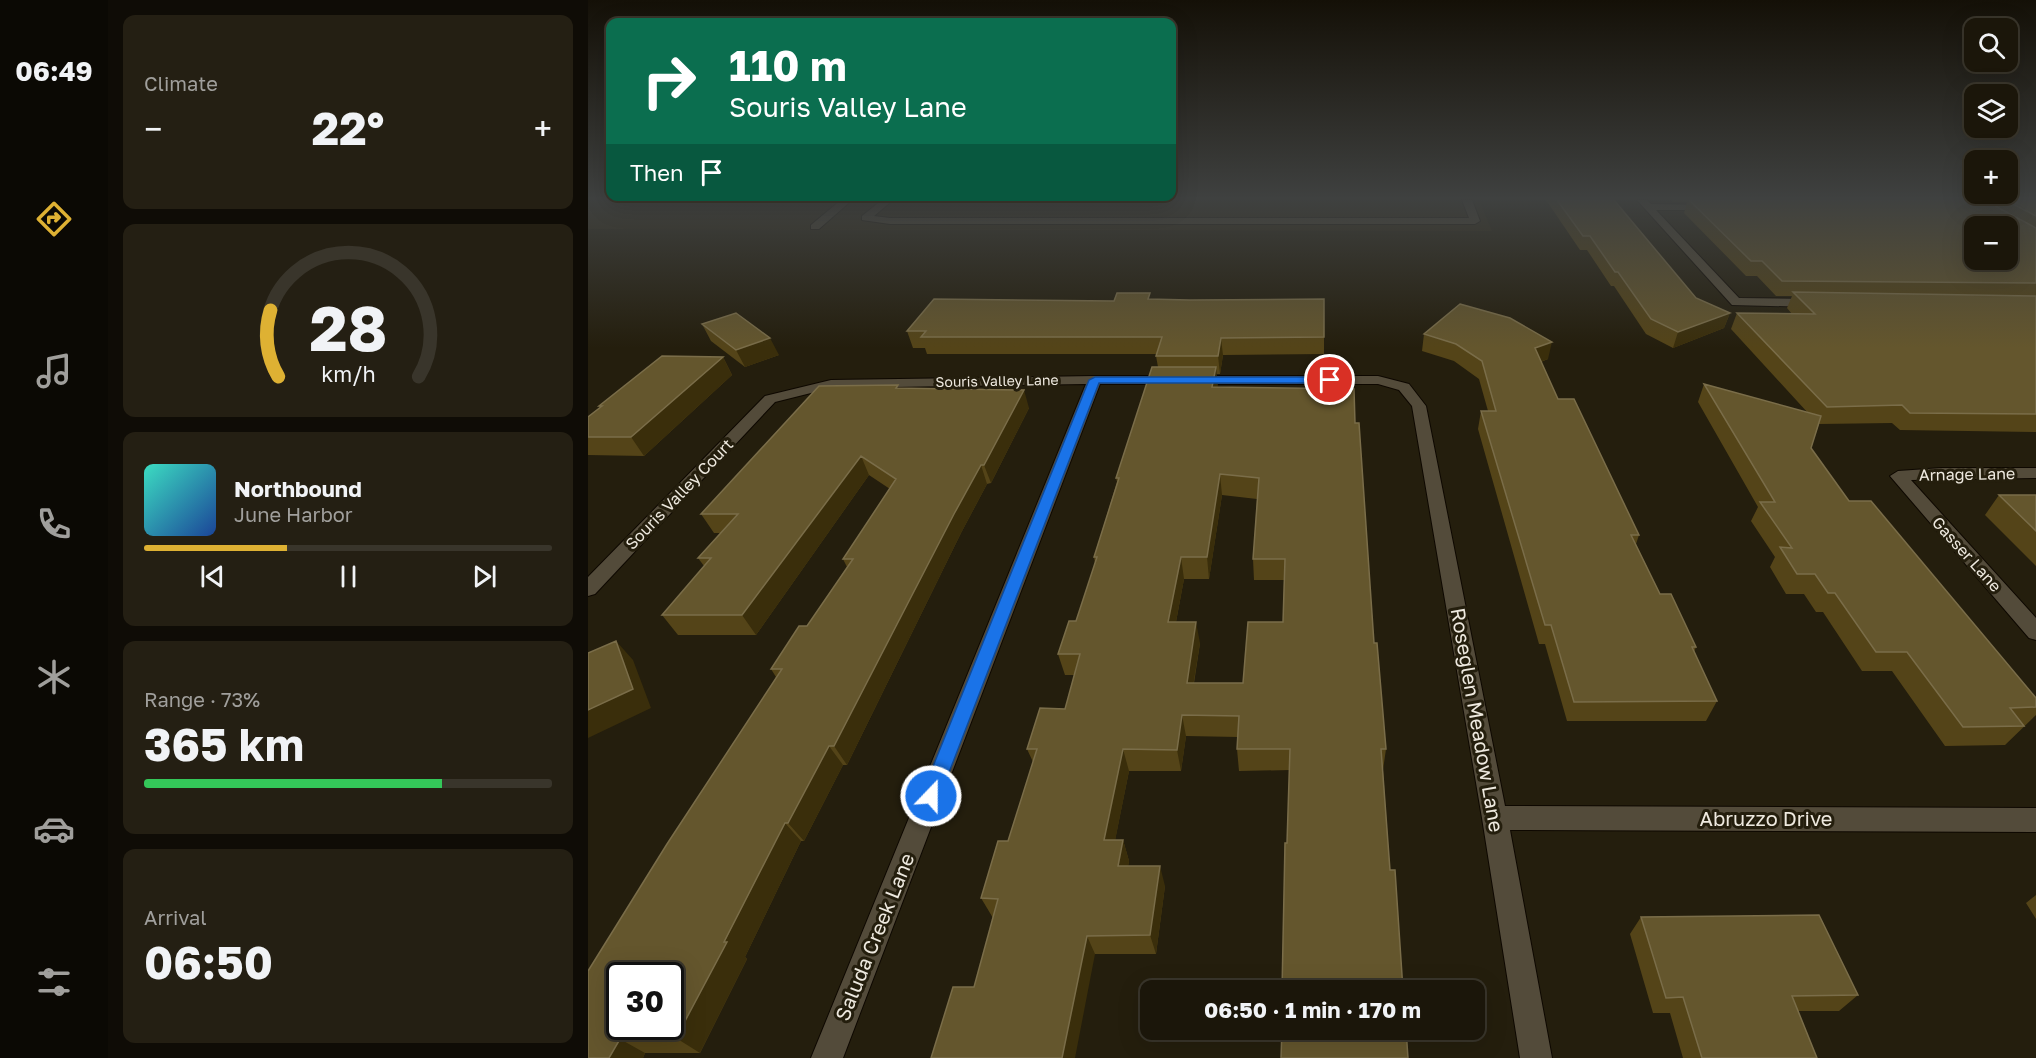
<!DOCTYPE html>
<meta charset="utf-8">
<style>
:root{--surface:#1b160a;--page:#241f13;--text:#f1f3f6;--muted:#a09f9c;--line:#39352b;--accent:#deb133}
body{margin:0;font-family:"Golos Text",sans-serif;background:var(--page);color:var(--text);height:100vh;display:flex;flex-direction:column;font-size:22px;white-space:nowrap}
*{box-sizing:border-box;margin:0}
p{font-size:20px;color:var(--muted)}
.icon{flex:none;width:33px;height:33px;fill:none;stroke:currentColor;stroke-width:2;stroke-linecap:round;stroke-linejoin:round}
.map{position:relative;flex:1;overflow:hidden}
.details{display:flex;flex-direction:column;gap:15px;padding:15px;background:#0f0c06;width:480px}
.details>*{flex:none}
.banner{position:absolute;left:18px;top:18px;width:570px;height:183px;border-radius:12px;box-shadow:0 6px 24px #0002,0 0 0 2px var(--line);background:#0b6e4f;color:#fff;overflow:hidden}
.fabs{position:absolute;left:1376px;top:18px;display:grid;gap:12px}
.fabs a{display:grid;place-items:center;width:54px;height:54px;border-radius:12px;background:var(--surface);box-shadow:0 6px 24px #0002,0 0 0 2px var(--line);font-size:30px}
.speed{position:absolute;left:18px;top:962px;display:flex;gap:12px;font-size:30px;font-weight:700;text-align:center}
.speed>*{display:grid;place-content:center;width:78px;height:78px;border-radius:50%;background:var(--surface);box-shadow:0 6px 24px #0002,0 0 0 2px var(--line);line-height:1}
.speed .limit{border:3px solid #111;border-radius:9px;background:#fff;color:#111}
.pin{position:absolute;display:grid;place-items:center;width:51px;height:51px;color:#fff;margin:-26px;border:3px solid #fff;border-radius:50%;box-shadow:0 2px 6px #0007}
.me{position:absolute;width:66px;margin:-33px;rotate:22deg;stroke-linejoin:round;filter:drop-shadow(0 0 4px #0008)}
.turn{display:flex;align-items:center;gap:21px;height:126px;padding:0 24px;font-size:27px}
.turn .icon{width:78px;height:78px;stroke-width:2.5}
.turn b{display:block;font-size:42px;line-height:51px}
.then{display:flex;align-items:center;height:57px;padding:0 24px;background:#0003;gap:12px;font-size:22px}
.big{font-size:45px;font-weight:700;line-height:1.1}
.details .card{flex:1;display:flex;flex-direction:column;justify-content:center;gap:9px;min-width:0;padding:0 21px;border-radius:12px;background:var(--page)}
.details .dial{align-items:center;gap:0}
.dial svg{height:156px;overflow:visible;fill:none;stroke:var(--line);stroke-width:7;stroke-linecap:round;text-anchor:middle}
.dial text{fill:var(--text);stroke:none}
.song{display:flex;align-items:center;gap:18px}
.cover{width:72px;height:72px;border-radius:9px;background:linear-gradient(135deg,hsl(170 70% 55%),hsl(220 70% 35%))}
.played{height:6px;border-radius:3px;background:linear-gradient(90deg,var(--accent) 35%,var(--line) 35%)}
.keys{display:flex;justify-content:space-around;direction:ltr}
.heat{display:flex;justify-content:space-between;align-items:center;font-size:33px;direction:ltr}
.charge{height:9px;border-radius:4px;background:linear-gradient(90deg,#34c759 73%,var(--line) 0)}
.trip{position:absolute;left:552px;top:980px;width:345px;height:60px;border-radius:12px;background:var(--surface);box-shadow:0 6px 24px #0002,0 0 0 2px var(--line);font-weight:700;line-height:60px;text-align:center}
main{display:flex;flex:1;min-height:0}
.dock{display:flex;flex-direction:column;width:108px;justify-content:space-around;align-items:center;background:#0b0904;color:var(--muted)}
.dock .icon{width:42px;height:42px}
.dock .current{color:var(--accent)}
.dock b{font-size:27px;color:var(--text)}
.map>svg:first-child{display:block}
.built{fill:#2f260f}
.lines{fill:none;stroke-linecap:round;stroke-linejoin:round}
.minor-casing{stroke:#0e0800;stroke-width:2}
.minor{fill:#534b3a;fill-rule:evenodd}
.wall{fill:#544418;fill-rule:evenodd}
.shaded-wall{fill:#3a2e0b}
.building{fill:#64562d;stroke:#7a6d49;stroke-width:1.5;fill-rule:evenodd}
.route{fill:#1a73e8;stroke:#114b97;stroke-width:1.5}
.labels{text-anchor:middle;stroke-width:6;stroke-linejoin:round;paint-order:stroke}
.far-street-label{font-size:14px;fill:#eee9df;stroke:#241e0d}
.street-label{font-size:16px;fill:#eee9df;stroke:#241e0d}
.near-street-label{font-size:20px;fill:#eee9df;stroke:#241e0d}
</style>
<main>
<nav class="dock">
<b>06:49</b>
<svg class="icon current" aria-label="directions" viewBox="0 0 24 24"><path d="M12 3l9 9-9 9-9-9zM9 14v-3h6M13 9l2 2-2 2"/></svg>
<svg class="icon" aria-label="music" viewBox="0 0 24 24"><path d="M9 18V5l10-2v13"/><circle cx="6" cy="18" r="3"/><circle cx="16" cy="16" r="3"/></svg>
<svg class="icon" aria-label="phone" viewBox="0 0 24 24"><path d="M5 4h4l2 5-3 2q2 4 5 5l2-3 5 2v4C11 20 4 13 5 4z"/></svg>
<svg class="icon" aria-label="climate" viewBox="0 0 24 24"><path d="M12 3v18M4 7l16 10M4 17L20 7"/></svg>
<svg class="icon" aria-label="car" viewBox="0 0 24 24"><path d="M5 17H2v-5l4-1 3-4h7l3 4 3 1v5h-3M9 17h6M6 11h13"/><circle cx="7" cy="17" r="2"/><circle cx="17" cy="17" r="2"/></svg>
<svg class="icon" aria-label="filters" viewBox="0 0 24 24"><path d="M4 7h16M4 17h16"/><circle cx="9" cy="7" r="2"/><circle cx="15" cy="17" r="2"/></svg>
</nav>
<section class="details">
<div class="card"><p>Climate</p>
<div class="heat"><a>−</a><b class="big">22°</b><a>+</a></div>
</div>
<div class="card dial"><svg viewBox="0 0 100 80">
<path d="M14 69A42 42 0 1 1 86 69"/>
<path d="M14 69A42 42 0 0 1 10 35" stroke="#deb133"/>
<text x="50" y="56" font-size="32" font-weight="700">28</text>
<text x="50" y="72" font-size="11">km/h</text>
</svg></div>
<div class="card">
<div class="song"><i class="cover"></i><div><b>Northbound</b><p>June Harbor</p></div></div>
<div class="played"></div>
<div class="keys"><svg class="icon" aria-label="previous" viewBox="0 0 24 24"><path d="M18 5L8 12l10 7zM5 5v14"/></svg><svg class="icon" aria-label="pause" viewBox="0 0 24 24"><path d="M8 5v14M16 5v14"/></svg><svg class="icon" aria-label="next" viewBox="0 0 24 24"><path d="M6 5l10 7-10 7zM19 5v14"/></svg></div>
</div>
<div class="card"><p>Range · 73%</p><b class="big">365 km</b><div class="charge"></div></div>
<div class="card"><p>Arrival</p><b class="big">06:50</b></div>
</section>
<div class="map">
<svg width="1448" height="1058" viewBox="0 0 1448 1058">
<rect width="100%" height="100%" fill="#241e0d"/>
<path class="built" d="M 0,200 L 891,200 L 904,231 L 0,229 Z"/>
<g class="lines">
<g class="minor-casing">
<path id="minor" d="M 253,200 L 264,200 L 231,229 L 223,229 L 223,225 Z
M 294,200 L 305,200 L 286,216 L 302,218 L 881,218 L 874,200 L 884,200 L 892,221 L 887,224 L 302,224 L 274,220 L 274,216 Z
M 1049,200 L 1059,200 L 1063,204 L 1124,205 L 1126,207 L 1121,210 L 1068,210 L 1151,298 L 1226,299 L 1232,303 L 1226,307 L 1144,305 Z
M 507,376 L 790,376 L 821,384 L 838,406 L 917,806 L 1448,808 L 1448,832 L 922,830 L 964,1058 L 932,1058 L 894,818 L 824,406 L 811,390 L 790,384 L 512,384 L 255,1058 L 223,1058 L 498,384 L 243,388 L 187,402 L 7,594 L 0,596 L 0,577 L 177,396 L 243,380 Z
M 1354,468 L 1448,468 L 1448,478 L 1323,480 L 1448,618 L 1448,640 L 1441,638 L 1302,476 L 1310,471 Z"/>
</g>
<use href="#minor" class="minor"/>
</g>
<path class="wall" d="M 958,200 L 1026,200 L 1108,298 L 1142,313 L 1136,328 L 1085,348 L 1058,334 L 1026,286 L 1023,286 L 999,250 L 992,250 Z
M 1083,200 L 1448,200 L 1448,432 L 1312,430 L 1304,423 L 1231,424 L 1223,448 L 1261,501 L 1448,698 L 1448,715 L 1417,745 L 1357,746 L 1304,671 L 1274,671 L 1235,612 L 1228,612 L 1216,594 L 1198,594 L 1182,567 L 1187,557 L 1163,521 L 1170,507 L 1110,402 L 1116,384 L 1220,413 L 1143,329 L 1149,313 L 1204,314 L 1199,308 L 1204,296 L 1188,296 L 1169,276 L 1158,276 L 1096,213 L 1099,202 L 1085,202 Z
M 563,299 L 736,337 L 736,354 L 635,355 L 632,374 L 628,374 L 629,387 L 767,423 L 786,643 L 798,749 L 795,770 L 802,870 L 815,990 L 699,843 L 702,770 L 651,771 L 649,749 L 650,737 L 598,736 L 593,771 L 541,771 L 527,840 L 535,840 L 541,861 L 540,866 L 577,886 L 568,954 L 507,954 L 386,987 L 405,918 L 393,898 L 420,841 L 445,762 L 439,749 L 477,709 L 486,675 L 477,675 L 470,654 L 488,621 L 507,563 L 506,557 L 529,482 L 528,478 L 570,367 L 568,356 L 569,354 L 339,354 L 337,348 L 325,348 L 319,331 L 526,301 ZM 634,495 L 669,499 L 665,559 L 666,580 L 696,580 L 695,622 L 655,683 L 606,683 L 612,643 L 588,622 L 596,579 L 621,579 Z
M 114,324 L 191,355 L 157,367 L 123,341 Z
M 836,334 L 960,359 L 953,362 L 970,399 L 1051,535 L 1048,544 L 1072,594 L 1108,647 L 1106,652 L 1129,701 L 1118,721 L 979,721 L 957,644 L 951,644 L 890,429 L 893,411 L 900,411 L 891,379 L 866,361 L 834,351 Z
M 135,357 L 144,375 L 56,456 L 0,455 L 0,417 L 12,408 L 11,406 Z
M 311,388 L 441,408 L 403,483 L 399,484 L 373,533 L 259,765 L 255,765 L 216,841 L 213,841 L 157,957 L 159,959 L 112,1053 L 57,1053 L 55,1058 L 0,1058 L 188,677 L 183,669 L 219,626 L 259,567 L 255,559 L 302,489 L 281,475 L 168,635 L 90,635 L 74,615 L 116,566 L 110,558 L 133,533 L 126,533 L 113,514 Z
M 1411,495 L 1448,495 L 1448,566 L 1397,515 Z
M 1448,895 L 1448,919 L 1438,903 Z
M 1053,917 L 1270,995 L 1251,1011 L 1210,1011 L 1229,1058 L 1095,1058 L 1082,1013 L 1065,1013 L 1042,934 Z"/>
<path class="shaded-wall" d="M 1142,313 L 1136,328 L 1085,348 L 1090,332 Z
M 182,338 L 191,355 L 157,367 L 148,350 Z
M 633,338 L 635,355 L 632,374 L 630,356 Z
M 964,342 L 960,359 L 943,365 L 947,348 Z
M 135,357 L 144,375 L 56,456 L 43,437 Z
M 628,367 L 630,386 L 626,407 L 624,387 Z
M 436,390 L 441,408 L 403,483 L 396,465 Z
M 273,456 L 281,475 L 168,635 L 154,615 Z
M 393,465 L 399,484 L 373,533 L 259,765 L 246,746 L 366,514 Z
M 632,474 L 634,495 L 621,579 L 619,557 Z
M 593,557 L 596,579 L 584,643 L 580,622 Z
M 608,622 L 612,643 L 602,705 L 599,683 Z
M 28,641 L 45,660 L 63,708 L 0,738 L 0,710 Z
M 594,715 L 598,736 L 593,771 L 589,750 Z
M 241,746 L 255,765 L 216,841 L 200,823 Z
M 535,749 L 541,771 L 523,861 L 516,840 Z
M 197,823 L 213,841 L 157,957 L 159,959 L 112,1053 L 88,1038 Z
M 535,840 L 541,861 L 537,886 L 530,866 Z
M 572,866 L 577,886 L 568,954 L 562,935 Z
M 499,936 L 507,954 L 487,1058 L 474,1058 Z
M 32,1039 L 57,1053 L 55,1058 L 21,1058 Z"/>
<path class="building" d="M 969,200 L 1026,200 L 1108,298 L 1142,313 L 1090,332 L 1063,319 L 1030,272 L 1027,272 L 1002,236 L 995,236 Z
M 1101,200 L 1396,200 L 1448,228 L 1448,283 L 1194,281 L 1174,261 L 1163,261 ZM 1386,226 L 1419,226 L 1419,260 L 1386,260 Z
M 1417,200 L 1448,200 L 1448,216 Z
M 1205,292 L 1448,296 L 1448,414 L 1322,413 L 1314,405 L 1239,407 L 1149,313 L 1227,314 Z
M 529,293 L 562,293 L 560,299 L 602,300 L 736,299 L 736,337 L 633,338 L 630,356 L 568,356 L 574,337 L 333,337 L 338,331 L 319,331 L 346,299 L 526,301 Z
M 872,304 L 922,318 L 964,342 L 947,348 L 970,399 L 986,399 L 1051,535 L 1043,535 L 1072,594 L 1083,594 L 1108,647 L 1104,647 L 1129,701 L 986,702 L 963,625 L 957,625 L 893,411 L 908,411 L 894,361 L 868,344 L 836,334 Z
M 148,313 L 182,338 L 148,350 L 114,324 Z
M 74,356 L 135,357 L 43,437 L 0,437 L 0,417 L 14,406 L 11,406 Z
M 564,367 L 628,367 L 624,387 L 766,389 L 767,423 L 771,423 L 786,643 L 789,643 L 798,749 L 793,749 L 802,870 L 807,870 L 815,990 L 694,990 L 697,843 L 699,843 L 702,749 L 649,749 L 651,716 L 594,715 L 589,750 L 535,749 L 516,840 L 535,840 L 530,866 L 572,866 L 562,935 L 499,936 L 474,1058 L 343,1058 L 365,987 L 386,987 L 410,899 L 393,898 L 410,841 L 420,841 L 449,749 L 439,749 L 452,708 L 477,709 L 492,654 L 470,654 L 481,621 L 488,621 L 509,557 L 506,557 L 531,478 L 528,478 ZM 632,474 L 671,478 L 665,559 L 697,559 L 695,622 L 660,622 L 655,683 L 599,683 L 608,622 L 580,622 L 593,557 L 619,557 Z
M 1116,384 L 1233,416 L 1223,448 L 1261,501 L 1283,501 L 1448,698 L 1448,707 L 1422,708 L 1436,726 L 1375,727 L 1319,652 L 1288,652 L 1247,593 L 1240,593 L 1227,574 L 1209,574 L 1192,547 L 1204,548 L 1172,502 L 1187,502 Z
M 310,385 L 308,388 L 436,390 L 396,465 L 393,465 L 366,514 L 246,746 L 241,746 L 200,823 L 197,823 L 136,942 L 139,942 L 88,1038 L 32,1039 L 21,1058 L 0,1058 L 0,971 L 79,844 L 194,669 L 183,669 L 211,626 L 219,626 L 265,559 L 255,559 L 308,479 L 273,456 L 154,615 L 74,615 L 123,558 L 110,558 L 150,514 L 113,514 L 231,386 ZM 32,975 L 82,975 L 82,1026 L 32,1026 Z
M 1411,495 L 1448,495 L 1448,531 Z
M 28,641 L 45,689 L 0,710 L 0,653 Z
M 1231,915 L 1270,995 L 1204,996 L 1229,1058 L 1114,1058 L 1095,997 L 1078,998 L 1053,917 Z
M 694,1029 L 818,1029 L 820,1058 L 693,1058 Z"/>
<linearGradient id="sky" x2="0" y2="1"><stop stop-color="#141007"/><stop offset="0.57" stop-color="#3f4140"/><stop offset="1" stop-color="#3f4140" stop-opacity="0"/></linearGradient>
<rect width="1448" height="348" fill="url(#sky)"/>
<path class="route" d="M 507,377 L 742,377 L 748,380 L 742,383 L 511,383 L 352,796 L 349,802 L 343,804 L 336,802 L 333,796 L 501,380 Z"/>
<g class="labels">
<g class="far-street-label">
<text transform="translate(409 381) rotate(-1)" y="5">Souris Valley Lane</text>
</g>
<g class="street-label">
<text transform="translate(1379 474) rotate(-1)" y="6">Arnage Lane</text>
<text transform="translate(91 494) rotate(-46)" y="6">Souris Valley Court</text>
<text transform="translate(1379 554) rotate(48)" y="6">Gasser Lane</text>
</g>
<g class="near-street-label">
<text transform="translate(889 720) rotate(80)" y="7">Roseglen Meadow Lane</text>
<text x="1178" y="826">Abruzzo Drive</text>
<text transform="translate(287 937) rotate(-68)" y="7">Saluda Creek Lane</text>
</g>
</g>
</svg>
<div class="fabs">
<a><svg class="icon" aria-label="search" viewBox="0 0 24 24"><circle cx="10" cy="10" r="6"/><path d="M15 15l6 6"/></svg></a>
<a><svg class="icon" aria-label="layers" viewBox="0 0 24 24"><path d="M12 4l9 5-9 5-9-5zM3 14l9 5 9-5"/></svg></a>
<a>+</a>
<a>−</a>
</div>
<div class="speed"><div class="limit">30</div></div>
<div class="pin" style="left:742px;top:380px;background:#d93025"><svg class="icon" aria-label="arrive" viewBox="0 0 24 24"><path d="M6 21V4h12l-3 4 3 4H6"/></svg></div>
<svg class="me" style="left:343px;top:796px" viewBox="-20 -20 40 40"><circle r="17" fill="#1a73e8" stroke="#fff" stroke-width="3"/><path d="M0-11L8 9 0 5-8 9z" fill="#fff"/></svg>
<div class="trip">06:50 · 1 min · 170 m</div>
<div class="banner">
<div class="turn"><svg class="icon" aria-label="right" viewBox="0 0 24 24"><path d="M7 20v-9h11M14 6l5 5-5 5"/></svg><div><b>110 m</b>Souris Valley Lane</div></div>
<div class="then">Then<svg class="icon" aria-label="arrive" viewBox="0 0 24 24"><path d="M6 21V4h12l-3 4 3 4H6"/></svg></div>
</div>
</div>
</main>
